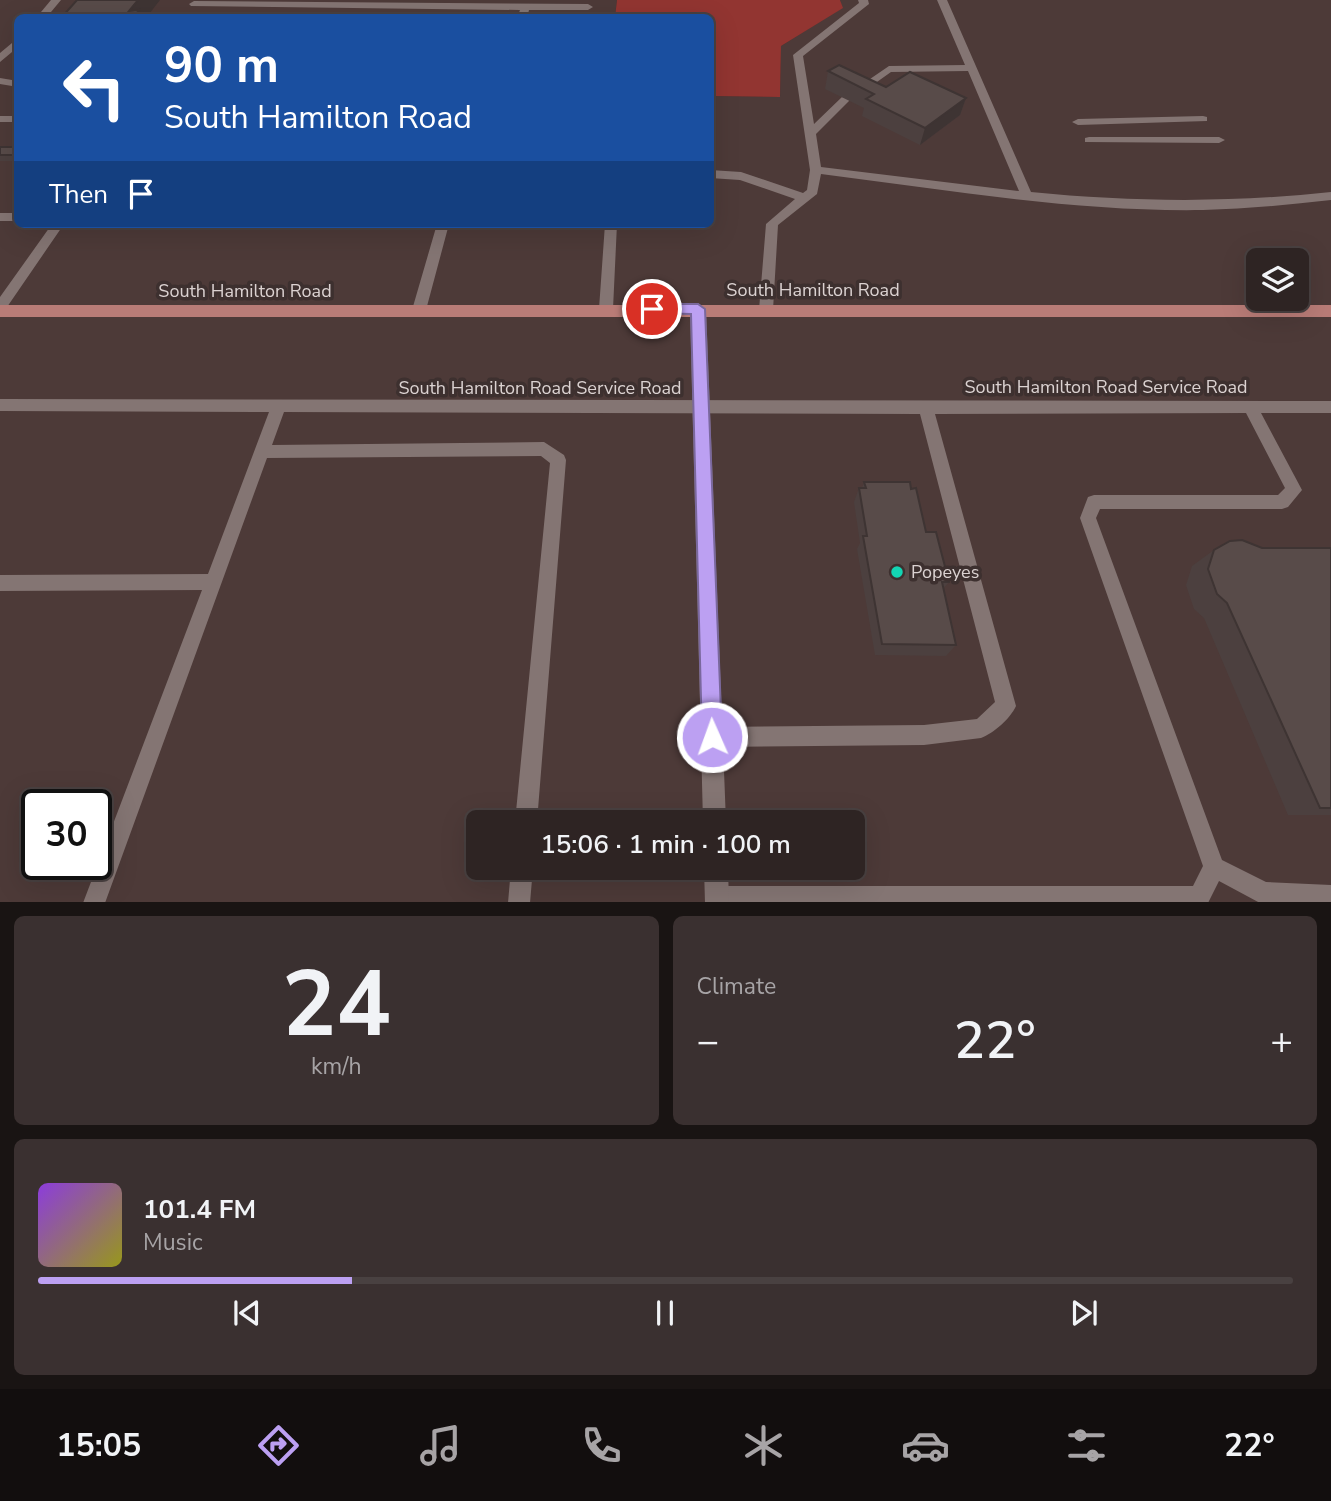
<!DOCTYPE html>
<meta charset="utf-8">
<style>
:root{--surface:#2e2423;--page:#3a3030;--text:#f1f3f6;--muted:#a7a4a6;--line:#494141;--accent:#bca0f2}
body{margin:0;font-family:"Nunito Sans",sans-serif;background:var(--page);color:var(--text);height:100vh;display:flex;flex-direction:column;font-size:26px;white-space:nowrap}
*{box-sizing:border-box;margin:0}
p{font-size:23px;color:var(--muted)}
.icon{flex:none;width:38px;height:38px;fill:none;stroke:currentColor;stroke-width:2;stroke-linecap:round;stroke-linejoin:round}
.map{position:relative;height:902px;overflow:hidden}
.drawer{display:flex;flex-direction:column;gap:14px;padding:14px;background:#191413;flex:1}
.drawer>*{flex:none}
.top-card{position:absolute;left:14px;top:14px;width:700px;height:214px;border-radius:10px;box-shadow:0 7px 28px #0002,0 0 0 2px var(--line);background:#1a4fa0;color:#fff;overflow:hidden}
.tools{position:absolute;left:1246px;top:248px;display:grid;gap:14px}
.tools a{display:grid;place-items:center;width:63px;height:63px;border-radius:10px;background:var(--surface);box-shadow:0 7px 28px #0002,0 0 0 2px var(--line);font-size:35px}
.speed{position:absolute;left:21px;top:789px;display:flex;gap:14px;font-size:35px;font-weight:700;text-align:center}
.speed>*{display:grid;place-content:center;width:91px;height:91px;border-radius:50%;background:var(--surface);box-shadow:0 7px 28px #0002,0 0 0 2px var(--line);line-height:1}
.speed .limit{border:4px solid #111;border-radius:10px;background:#fff;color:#111}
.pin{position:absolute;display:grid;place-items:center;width:60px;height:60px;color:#fff;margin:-30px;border:4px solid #fff;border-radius:50%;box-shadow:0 2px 7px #0007}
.me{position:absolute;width:77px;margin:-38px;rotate:358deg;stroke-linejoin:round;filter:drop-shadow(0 0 5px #0008)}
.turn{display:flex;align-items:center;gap:24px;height:147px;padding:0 35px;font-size:32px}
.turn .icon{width:91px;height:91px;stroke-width:2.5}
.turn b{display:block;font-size:49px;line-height:60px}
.then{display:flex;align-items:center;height:66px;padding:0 35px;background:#0003;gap:14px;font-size:26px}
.big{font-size:52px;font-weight:600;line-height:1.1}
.drawer .widget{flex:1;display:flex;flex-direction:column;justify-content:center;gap:10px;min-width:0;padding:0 24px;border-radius:10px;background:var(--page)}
.drawer .dial{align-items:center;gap:0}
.dial b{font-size:91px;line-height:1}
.song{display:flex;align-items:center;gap:21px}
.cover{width:84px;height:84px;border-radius:10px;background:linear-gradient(135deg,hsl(270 70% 55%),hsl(60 70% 35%))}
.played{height:7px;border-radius:4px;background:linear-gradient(90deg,var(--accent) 25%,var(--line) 25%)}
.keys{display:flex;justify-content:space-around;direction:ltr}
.heat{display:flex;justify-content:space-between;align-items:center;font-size:38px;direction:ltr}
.drawer .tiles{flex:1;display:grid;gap:14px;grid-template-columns:1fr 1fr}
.widget:last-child{grid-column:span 2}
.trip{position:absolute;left:466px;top:810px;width:399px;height:70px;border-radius:10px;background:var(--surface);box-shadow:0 7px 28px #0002,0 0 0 2px var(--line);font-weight:600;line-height:70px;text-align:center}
.dock{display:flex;height:112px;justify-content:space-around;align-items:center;background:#120e0e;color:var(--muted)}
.dock .icon{width:49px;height:49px}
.dock .on{color:var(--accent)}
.dock b{font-size:32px;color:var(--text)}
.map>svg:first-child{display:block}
.built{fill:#4d3a38;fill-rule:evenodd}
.green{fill:#923531}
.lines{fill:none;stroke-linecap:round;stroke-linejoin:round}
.service{fill:#847573;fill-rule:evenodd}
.minor{fill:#847573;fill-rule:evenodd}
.primary{fill:#b97c77;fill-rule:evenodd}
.wall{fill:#4c403f}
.shaded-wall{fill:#3e3433}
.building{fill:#584b49;stroke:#3e3433;stroke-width:2}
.route{fill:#bca0f2;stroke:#7a689d;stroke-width:2}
.poi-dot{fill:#13d5b3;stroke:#3d302f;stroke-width:2.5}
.labels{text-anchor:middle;stroke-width:7;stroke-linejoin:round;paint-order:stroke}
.street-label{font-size:18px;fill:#dbd2d1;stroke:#3d302f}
.poi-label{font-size:18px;fill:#dbd2d1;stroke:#3d302f;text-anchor:start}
</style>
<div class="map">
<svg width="1331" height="903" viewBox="0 0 1331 903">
<rect width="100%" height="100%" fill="#3d302f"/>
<path class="built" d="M 0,0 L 617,0 L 615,17 L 600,17 L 18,18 L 18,224 L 710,224 L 711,96 L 780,97 L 781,46 L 842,8 L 840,0 L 1331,0 L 1331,902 L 0,903 ZM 1258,261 L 1297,261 L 1297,299 L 1258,299 ZM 37,805 L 96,805 L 96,864 L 37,864 ZM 478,822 L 852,822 L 852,868 L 478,868 Z"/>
<path class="green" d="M 617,0 L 840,0 L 843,8 L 781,46 L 780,97 L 711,96 L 710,18 L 600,17 L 615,17 Z"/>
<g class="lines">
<path class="service" d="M 51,0 L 61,0 L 46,18 L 36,18 Z
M 858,0 L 868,0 L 869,4 L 803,56 L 814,124 L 842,97 L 851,99 L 816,134 L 821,167 L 1019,191 L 968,71 L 891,72 L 860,94 L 851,92 L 889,66 L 965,65 L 937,0 L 947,0 L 1031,192 C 1132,202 1230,203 1331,192 L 1331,200 C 1288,205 1246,209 1203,210 C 1076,212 948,190 821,174 L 817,194 L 778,225 L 773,310 L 771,314 L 761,314 L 759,310 L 766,224 L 795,199 L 740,180 L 710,178 L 710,170 L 741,172 L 803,193 L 807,190 L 810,170 L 793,55 L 859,3 Z
M 194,1 L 588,4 L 593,7 L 588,10 L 529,10 L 527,18 L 517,18 L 520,10 L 191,6 L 189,4 Z
M 18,38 L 18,47 L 0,62 L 0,53 Z
M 0,78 L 18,81 L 18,87 L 0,84 Z
M 0,116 L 18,116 L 18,122 L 0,122 Z
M 1203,116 L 1207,117 L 1207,121 L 1078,125 L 1072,122 L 1078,119 Z
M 1089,137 L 1219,137 L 1225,140 L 1219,143 L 1085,142 L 1085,138 Z
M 0,213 L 18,213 L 18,221 L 0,221 Z
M 52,224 L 64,224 L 5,310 L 0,312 L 0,297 Z
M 437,224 L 449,224 L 426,310 L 419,315 L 412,310 Z
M 605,224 L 617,224 L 613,309 L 606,314 L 599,309 Z
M 0,399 L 1331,401 L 1331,413 L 1261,413 L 1302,490 L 1288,507 L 1282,509 L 1100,509 L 1096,518 L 1222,860 L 1266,882 L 1331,885 L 1331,903 L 1260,903 L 1219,881 L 1208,903 L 708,903 L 706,897 L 709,889 L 717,886 L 1193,886 L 1203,866 L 1080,518 L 1088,497 L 1094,495 L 1278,495 L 1285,488 L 1246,413 L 935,414 L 1016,706 C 1010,719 994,733 981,738 L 924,745 L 712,747 L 705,744 L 702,737 L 705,730 L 712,727 L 924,725 L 977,719 L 995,702 L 920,414 L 284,412 L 272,445 L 544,442 L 564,455 L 566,460 L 537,822 L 515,822 L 550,463 L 541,456 L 267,458 L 105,903 L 83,903 L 202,590 L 0,591 L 0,575 L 208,574 L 269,412 L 0,411 Z
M 511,868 L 533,868 L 530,903 L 508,903 Z"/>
<path class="minor" d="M 698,303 L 706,309 L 726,822 L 703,822 L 690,309 Z
M 704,868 L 728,868 L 729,903 L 705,903 Z"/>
<path class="primary" d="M 0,305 L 1331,305 L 1331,317 L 0,317 Z"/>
</g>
<path class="wall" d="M 828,71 L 886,87 L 966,98 L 960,115 L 920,145 L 862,116 L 864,108 L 825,89 Z
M 0,147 L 18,147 L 18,161 L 0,161 Z
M 864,482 L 911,489 L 926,532 L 949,582 L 943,589 L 956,645 L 946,656 L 875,655 L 857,549 L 860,543 L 854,502 L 859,488 L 862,488 Z
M 1262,548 L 1331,548 L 1331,815 L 1288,815 L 1204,618 L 1194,609 L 1186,585 L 1192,566 L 1214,550 Z"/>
<path class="shaded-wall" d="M 138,0 L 160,0 L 146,18 L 133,18 L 129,11 Z
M 966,98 L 960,115 L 920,145 L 925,128 Z"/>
<path class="building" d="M 77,0 L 138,0 L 129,11 L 139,10 L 133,18 L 61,18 Z
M 839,65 L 886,87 L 910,72 L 966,98 L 925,128 L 866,99 L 874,94 L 828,71 Z
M 0,147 L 18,147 L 18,155 L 0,155 Z
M 864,482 L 910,482 L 911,489 L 916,488 L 926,532 L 936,532 L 949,582 L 942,582 L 956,645 L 882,644 L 863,536 L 867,536 L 859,488 L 866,488 Z
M 1242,540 L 1262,548 L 1331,548 L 1331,808 L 1320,808 L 1227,603 L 1217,594 L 1208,569 L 1214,550 L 1230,541 Z"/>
<path class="route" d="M 652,304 L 698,304 L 705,309 L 722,737 L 719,744 L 712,747 L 705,744 L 702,737 L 691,314 L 647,313 L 647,306 Z"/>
<circle class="poi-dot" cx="897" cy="572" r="7"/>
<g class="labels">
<g class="street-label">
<text x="813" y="296">South Hamilton Road</text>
<text x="245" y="297">South Hamilton Road</text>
<text x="1106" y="393">South Hamilton Road Service Road</text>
<text x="540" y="394">South Hamilton Road Service Road</text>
</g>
<g class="poi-label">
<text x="911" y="578">Popeyes</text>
</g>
</g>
</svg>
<div class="tools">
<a><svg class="icon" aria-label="layers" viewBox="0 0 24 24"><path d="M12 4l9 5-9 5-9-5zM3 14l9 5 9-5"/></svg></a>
</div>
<div class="speed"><div class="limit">30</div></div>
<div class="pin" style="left:652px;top:309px;background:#d93025"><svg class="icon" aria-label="arrive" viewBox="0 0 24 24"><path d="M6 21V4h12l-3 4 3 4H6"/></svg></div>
<svg class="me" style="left:712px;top:737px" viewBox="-20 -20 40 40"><circle r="17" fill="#bca0f2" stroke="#fff" stroke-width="3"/><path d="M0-11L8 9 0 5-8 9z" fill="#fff"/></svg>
<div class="trip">15:06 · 1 min · 100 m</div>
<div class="top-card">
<div class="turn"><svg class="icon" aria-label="left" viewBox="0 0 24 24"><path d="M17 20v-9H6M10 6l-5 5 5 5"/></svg><div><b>90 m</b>South Hamilton Road</div></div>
<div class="then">Then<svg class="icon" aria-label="arrive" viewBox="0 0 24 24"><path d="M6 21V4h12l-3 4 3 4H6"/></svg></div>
</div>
</div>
<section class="drawer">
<div class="tiles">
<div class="widget dial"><b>24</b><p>km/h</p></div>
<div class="widget"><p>Climate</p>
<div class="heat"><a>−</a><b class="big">22°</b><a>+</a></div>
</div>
<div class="widget">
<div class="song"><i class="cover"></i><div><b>101.4 FM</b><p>Music</p></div></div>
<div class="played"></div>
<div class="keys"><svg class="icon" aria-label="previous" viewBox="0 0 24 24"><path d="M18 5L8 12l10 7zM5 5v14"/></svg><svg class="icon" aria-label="pause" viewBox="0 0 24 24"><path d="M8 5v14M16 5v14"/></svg><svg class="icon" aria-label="next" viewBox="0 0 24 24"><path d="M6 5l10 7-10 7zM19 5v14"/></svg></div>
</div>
</div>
</section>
<nav class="dock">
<b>15:05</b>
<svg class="icon on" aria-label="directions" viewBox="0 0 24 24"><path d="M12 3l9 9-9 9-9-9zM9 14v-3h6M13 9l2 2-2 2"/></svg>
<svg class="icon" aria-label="music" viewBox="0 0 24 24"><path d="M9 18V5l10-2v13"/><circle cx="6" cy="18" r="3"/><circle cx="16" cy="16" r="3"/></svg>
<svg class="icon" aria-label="phone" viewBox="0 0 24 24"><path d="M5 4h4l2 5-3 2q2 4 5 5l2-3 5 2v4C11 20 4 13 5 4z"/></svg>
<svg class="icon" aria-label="climate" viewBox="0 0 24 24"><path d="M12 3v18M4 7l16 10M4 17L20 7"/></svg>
<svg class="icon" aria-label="car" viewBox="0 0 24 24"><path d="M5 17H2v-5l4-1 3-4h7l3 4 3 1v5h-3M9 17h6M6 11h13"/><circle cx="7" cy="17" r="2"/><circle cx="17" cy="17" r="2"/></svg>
<svg class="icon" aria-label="filters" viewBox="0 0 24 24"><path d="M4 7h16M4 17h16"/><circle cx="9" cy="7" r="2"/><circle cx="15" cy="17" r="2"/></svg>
<b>22°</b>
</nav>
